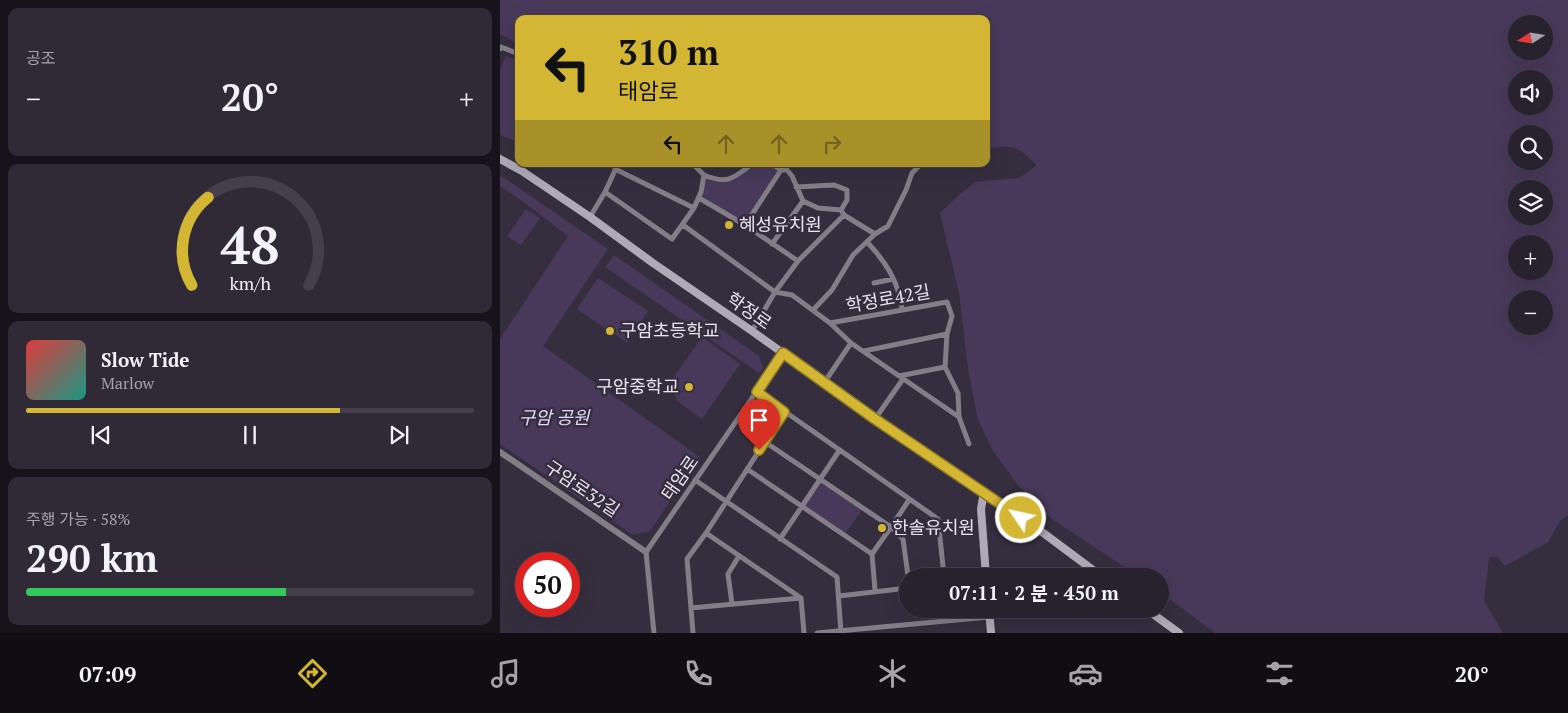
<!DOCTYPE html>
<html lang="ko">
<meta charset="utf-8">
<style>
:root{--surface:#28222f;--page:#302a37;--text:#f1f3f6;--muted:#a5a4aa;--line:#443f4b;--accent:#d4b635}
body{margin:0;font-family:"PT Serif","Noto Sans KR",serif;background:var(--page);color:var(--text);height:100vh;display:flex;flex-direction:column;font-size:19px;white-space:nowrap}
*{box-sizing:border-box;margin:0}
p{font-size:16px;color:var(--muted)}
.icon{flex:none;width:28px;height:28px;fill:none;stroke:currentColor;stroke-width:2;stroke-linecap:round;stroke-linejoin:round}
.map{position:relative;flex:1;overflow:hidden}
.side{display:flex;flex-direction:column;gap:8px;padding:8px;background:#16131a;width:500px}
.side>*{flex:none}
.top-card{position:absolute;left:15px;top:15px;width:475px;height:152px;border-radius:10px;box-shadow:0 5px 20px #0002,0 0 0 1px var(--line);background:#d4b635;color:#111;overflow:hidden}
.needle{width:32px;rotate:258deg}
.buttons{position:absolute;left:1008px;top:15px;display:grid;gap:10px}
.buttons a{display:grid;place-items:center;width:45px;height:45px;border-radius:50%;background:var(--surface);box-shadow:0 5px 20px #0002,0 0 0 1px var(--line);font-size:25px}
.speed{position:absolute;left:15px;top:552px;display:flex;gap:10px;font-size:25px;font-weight:700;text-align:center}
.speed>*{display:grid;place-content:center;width:65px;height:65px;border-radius:50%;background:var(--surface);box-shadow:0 5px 20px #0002,0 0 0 1px var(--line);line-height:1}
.speed .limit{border:8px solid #d22;background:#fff;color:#111}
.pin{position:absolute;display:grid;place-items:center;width:42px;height:42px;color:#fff;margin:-51px -21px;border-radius:50% 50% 50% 0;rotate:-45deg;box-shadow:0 0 5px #0007}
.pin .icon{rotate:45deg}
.me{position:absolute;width:55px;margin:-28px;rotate:304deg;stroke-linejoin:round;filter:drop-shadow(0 0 4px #0008)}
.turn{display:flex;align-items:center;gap:18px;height:105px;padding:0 20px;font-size:22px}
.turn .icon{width:65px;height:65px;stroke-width:2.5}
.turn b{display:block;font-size:35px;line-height:42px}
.lanes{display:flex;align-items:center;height:48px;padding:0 20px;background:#0003;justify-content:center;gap:25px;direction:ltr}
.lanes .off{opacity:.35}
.big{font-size:38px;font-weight:700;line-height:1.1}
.side .widget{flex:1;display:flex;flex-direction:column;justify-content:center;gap:8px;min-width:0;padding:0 18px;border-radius:10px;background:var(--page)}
.side .dial{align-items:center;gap:0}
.dial svg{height:130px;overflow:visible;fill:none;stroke:var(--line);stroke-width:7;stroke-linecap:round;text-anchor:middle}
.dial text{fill:var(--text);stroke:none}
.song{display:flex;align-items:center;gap:15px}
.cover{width:60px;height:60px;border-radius:8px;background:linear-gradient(135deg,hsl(0 70% 55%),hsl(170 70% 35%))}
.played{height:5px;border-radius:2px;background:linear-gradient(90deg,var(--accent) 70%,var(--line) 70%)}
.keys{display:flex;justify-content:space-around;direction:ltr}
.heat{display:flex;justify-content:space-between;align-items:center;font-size:28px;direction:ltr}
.charge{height:8px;border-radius:4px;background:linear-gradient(90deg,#34c759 58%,var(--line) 0)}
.trip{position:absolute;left:399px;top:568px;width:270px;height:50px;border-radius:25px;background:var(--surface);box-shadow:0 5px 20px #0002,0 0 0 1px var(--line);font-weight:700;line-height:50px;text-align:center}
.tab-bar{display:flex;height:80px;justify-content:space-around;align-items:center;background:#100e13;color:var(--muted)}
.tab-bar .icon{width:35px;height:35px}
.tab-bar .current{color:var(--accent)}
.tab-bar b{font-size:22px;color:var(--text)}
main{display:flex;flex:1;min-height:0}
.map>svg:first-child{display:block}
.green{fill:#48395a;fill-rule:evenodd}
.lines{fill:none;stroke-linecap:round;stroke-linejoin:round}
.minor{stroke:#827e87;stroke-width:5}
.tertiary{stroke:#827e87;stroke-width:6}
.secondary{stroke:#b0aab8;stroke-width:8}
.route-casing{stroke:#8a7622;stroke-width:12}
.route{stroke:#d4b635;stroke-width:9}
.poi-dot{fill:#d4b635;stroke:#352e3f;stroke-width:2}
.labels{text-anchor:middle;stroke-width:5;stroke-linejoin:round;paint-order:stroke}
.poi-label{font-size:18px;fill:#e8e3ee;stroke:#352e3f;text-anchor:start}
.street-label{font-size:18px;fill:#e8e3ee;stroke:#352e3f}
.park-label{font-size:18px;font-style:italic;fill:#e4d6f6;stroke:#352e3f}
</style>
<main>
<section class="side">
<div class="widget"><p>공조</p>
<div class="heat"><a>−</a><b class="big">20°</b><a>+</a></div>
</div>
<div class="widget dial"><svg viewBox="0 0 100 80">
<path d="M14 69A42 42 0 1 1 86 69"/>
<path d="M14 69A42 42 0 0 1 24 15" stroke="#d4b635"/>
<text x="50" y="56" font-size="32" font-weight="700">48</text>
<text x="50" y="72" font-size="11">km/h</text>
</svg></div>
<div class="widget">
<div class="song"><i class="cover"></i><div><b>Slow Tide</b><p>Marlow</p></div></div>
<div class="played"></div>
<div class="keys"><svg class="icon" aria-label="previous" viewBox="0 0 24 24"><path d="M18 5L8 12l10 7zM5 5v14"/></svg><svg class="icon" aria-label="pause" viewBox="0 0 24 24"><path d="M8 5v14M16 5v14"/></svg><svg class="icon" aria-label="next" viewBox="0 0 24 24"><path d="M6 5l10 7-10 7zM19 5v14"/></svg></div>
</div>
<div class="widget"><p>주행 가능 · 58%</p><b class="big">290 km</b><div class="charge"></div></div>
</section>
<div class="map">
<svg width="1068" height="633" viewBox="0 0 1068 633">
<rect width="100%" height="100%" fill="#352e3f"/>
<path class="green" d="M 0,0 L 1068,0 L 1068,515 L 1060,521 L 1048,542 L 1005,566 L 996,556 L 989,558 L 984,601 L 1003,633 L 715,633 L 660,592 L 660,576 L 638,576 L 540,511 L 518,485 L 493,451 L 478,420 L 468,369 L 459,293 L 440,213 L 459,195 L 475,182 L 519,178 L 537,165 C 517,147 513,143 486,149 L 486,19 L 19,19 L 19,44 L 0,34 ZM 1016,24 L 1044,24 L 1044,51 L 1016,51 ZM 1016,79 L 1044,79 L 1044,106 L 1016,106 ZM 1016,134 L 1044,134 L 1044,161 L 1016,161 ZM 1016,189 L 1044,189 L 1044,216 L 1016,216 ZM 1016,244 L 1044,244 L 1044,271 L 1016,271 ZM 1016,299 L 1044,299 L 1044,326 L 1016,326 Z
M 6,56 L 19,61 L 19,142 L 0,135 L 0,70 Z
M 254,164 L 263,164 L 278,170 L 244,222 L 202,197 L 206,176 L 234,178 Z
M 0,175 L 108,249 L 43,346 L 200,457 L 150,531 L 133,535 L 0,444 L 0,339 L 68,236 L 21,200 L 0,186 Z
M 26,209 L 40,218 L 21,245 L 7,236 Z
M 114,255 L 259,356 L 263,368 L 259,373 L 105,267 Z
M 98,278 L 148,311 L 127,343 L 77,309 Z
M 202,337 L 240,364 L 202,419 L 177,401 L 171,381 Z
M 320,482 L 362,510 L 345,534 L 305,506 Z"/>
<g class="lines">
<path class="minor" d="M 0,49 L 1,47 L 19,54
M 193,164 L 204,175 L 201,192 L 194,208
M 272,164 L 281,170
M 204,175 C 227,185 234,178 252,164
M 296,187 L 334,185 L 347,190 L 347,200 L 341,210
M 105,192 L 172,239 L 194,208 L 115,169
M 90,217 L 105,192 L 118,164
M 183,225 L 275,292 L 298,261 L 245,225 L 199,198
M 245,225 L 281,170 L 287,170 L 292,176 L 303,201
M 375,234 L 388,226 L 406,190 L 412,173 L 419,166
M 367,242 C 386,262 399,282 402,310
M 272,244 L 303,201 L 318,208 L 341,210 L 344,215 L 298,261
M 374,283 L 393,279
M 313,310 L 332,290 L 353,255 L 375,234 L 344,215
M 330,323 L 447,302 L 452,316 L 447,334 L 445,367 L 458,393 L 459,417 L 469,444
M 252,331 L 275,292 L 292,295 L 330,323 L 351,343 L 459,417
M 364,351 L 447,334
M 399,376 L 445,367
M 324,383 L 351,343
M 257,392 L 438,519 L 444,576
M 375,419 L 403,379
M 265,442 L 391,527 L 409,500
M 247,469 L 372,554 L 375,590
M 195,480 L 337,577 L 341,633
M 206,533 L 301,598
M 280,539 L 339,451
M 372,554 L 391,527 L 403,539 L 408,576
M 339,596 L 408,588
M 232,604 L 228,574 L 239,556
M 191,608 L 187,559 L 206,533 L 284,412
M 447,609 L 448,620
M 154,633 L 146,552 L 283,353
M 193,633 L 191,608 L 301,598 L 304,633
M 317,633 L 489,617"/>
<path class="tertiary" d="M 0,452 L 146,552"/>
<path class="secondary" d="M 0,159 L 22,171 L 90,217 L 153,263 L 252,331 L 375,419 L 534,526 L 601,576
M 484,492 L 481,509 L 486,576
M 489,609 L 491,633
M 646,609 L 679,633"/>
</g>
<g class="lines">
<g class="route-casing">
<path id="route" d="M 259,450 L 284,412 L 257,392 L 283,353 L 375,419 L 521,518"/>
</g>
<use href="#route" class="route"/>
</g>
<g class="poi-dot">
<circle cx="229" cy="225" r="5"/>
<circle cx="110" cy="331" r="5"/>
<circle cx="189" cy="387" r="5"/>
<circle cx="382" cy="528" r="5"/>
</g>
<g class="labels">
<g class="poi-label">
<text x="239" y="231">혜성유치원</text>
<text x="120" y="337">구암초등학교</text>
<text x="179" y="393" text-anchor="end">구암중학교</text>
<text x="392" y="534">한솔유치원</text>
</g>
<g class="street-label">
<text transform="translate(388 299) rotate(-10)" y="6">학정로42길</text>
<text transform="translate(249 311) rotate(35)" y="6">학정로</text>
<text transform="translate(180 478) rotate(-55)" y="6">태암로</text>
<text transform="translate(82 489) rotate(34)" y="6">구암로32길</text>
</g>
<g class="park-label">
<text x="54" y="424">구암 공원</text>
</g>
</g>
</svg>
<div class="buttons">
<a><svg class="needle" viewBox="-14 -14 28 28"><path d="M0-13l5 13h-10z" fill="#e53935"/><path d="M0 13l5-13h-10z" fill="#a5a4aa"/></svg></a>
<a><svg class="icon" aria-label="sound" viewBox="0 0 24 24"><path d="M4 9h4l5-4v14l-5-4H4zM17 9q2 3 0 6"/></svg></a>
<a><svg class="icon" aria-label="search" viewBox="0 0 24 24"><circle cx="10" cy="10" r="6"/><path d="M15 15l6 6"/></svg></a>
<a><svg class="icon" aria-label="layers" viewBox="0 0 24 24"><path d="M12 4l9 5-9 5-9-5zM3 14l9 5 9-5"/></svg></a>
<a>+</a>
<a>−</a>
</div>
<div class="speed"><div class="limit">50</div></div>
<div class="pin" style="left:259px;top:450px;background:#d93025"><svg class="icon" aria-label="arrive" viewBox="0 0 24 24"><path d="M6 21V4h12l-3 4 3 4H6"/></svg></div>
<svg class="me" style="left:521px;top:518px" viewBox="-20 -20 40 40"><circle r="17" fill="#d4b635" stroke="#fff" stroke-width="3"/><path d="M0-11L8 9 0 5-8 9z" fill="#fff"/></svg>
<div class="trip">07:11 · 2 분 · 450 m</div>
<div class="top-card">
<div class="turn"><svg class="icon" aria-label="left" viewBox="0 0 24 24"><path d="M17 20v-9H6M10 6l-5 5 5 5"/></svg><div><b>310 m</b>태암로</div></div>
<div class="lanes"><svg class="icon" aria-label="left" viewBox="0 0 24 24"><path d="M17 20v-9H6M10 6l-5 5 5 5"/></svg><svg class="icon off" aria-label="ahead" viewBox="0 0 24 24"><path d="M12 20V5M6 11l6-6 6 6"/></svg><svg class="icon off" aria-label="ahead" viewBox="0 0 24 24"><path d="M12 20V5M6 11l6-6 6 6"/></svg><svg class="icon off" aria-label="right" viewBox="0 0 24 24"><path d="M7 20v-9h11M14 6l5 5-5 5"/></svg></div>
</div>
</div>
</main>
<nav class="tab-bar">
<b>07:09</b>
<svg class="icon current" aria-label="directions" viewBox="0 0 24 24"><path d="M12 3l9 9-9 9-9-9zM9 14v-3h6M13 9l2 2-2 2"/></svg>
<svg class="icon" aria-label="music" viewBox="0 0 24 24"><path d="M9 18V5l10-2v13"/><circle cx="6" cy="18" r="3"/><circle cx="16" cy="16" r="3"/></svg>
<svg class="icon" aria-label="phone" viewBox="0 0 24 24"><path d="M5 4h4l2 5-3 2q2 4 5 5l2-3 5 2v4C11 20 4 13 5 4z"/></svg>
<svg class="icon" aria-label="climate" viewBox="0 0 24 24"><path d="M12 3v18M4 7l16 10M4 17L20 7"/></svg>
<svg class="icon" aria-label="car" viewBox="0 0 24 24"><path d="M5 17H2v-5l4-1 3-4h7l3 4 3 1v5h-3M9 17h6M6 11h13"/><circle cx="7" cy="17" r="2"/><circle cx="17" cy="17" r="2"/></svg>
<svg class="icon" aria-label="filters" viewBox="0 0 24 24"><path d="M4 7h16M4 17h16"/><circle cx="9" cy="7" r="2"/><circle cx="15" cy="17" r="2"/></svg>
<b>20°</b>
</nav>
